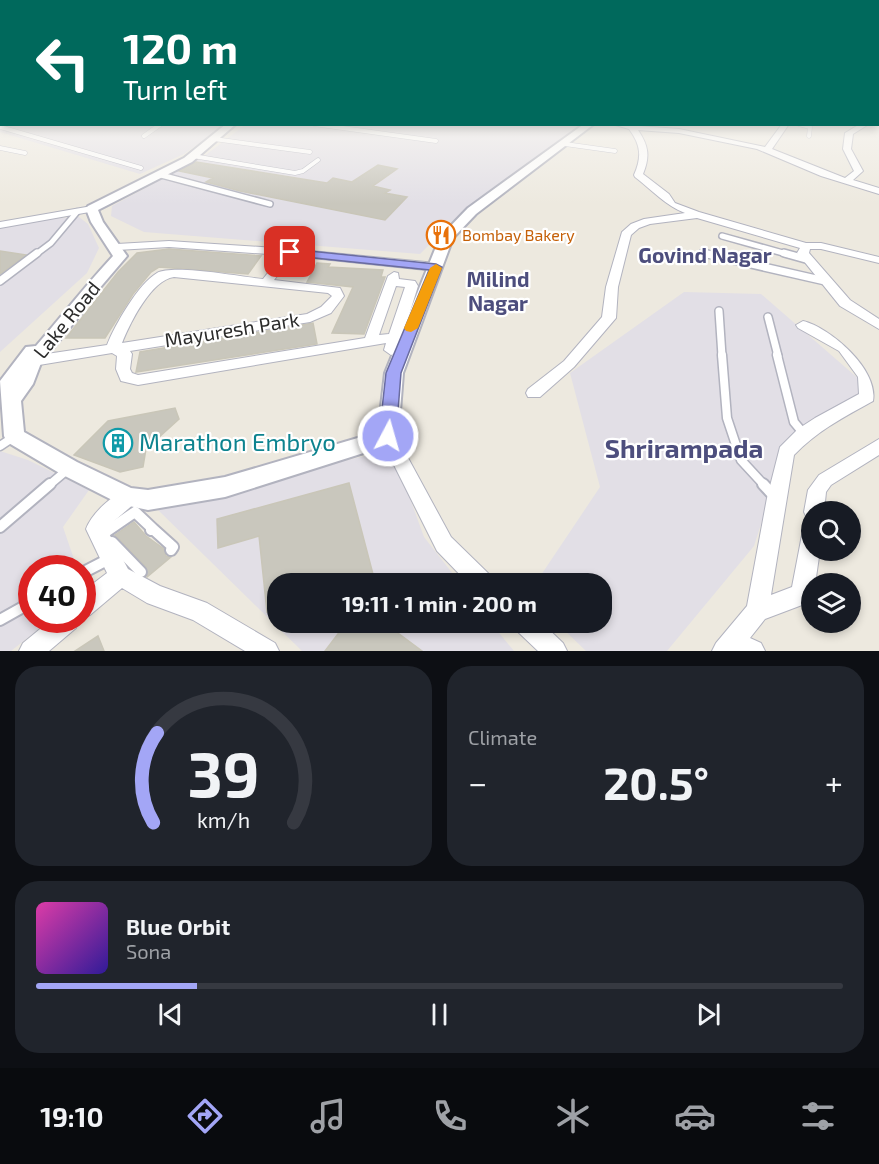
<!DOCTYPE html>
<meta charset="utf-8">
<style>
:root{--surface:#171b24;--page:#20242c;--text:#f1f3f6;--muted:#9ea1a6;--line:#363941;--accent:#a3a6f6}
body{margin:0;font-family:"Exo 2",sans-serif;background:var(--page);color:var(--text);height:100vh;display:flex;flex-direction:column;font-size:22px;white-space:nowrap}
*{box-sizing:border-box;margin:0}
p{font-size:20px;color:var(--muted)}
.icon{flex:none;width:33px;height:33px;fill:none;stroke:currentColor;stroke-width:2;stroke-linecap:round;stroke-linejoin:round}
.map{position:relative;height:651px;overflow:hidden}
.details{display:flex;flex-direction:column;gap:15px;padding:15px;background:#0d0f14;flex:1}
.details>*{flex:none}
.hud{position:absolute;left:0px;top:0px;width:879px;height:126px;box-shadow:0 3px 9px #0003;background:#00695c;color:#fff;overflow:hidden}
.controls{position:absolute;left:801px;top:501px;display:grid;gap:12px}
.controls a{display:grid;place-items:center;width:60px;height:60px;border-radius:50%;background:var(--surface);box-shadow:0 3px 9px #0003;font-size:30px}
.speed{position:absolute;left:18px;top:555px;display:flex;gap:12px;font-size:30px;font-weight:700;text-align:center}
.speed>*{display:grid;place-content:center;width:78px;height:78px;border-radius:50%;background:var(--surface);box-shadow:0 3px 9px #0003;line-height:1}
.speed .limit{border:9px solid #d22;background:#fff;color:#111}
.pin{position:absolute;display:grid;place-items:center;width:51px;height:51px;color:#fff;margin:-26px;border-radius:12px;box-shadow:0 3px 9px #0006}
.me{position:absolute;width:66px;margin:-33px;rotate:6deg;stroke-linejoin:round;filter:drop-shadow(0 0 4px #0008)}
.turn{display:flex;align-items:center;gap:21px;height:126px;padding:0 24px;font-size:27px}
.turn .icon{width:78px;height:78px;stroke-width:2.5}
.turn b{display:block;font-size:42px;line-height:51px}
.big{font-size:45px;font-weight:700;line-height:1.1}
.details .tile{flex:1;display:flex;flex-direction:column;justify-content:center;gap:9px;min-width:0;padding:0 21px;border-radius:24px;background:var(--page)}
.details .dial{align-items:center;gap:0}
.dial svg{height:156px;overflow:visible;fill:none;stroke:var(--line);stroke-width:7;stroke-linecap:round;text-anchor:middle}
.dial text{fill:var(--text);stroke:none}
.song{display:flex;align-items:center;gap:18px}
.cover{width:72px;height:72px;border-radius:9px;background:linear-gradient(135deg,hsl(320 70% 55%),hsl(250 70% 35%))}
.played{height:6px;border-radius:3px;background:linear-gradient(90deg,var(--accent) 20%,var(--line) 20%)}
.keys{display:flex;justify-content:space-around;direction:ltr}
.heat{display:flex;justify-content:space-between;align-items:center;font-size:33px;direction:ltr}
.details .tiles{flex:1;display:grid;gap:15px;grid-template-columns:1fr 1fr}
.tile:last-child{grid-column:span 2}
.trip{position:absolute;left:267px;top:573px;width:345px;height:60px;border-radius:24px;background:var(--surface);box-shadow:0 3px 9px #0003;font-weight:700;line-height:60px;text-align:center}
.dock{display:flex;height:96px;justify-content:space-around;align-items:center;background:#090b0e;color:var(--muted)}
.dock .icon{width:42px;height:42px}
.dock .selected{color:var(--accent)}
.dock b{font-size:27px;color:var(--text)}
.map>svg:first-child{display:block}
.industrial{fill:#e2dfe6}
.building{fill:#c9c7bd;stroke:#c9c6b8;stroke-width:1.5}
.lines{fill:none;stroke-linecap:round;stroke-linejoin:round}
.service-far4-casing{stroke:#b2b3bf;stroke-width:5}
.service-far3-casing{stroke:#b2b3bf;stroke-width:8}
.service-far2-casing{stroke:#b2b3bf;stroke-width:10}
.service-far1-casing{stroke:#b2b3bf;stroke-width:11}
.service-casing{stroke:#b2b3bf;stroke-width:14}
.minor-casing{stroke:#b2b3bf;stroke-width:2}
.tertiary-casing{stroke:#b2b3bf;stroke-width:4}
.service-far4{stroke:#fff;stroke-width:4}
.service-far3{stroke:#fff;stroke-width:5}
.service-far2{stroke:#fff;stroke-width:7}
.service-far1{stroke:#fff;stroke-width:8}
.service{stroke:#fff;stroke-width:10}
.minor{fill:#fff;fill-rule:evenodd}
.tertiary{fill:#fff;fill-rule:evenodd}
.route{fill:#a3a6f6;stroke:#6a6ca0;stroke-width:1.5}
.slow{fill:#f59e0b}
.labels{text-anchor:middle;stroke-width:4.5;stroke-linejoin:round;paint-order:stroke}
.far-food-label{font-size:16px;fill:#c56008;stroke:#fff;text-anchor:start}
.street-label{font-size:20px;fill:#2c2c2c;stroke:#fff}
.neighbourhood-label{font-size:21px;font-weight:bold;fill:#4d4e7d;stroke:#fff}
.near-culture-label{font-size:24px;fill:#0d838f;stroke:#fff;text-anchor:start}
.near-neighbourhood-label{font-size:26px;font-weight:bold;fill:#4d4e7d;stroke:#fff}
</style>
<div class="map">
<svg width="879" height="651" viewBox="0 0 879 651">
<rect width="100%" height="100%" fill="#ede9df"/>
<path class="industrial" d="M 0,113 L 2,124 L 225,125 L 184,154 L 140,174 L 0,132 Z
M 245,125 L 581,125 L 570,135 L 465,209 L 420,254 L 144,232 L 111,216 L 112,206 L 203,157 Z
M 79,217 L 88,224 L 99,248 L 87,273 L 0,352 L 0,228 L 44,219 Z
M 684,292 L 761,294 L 868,387 L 788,439 L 754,546 L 667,651 L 586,651 L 557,623 L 602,622 L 602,584 L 535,584 L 600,487 L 570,373 Z
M 0,451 L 28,460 L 89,490 L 63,527 L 77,568 L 32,568 L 32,620 L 50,620 L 11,651 L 0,651 Z
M 381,452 L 396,460 L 424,537 L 460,583 L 278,584 L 278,622 L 491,623 L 514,651 L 302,651 L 155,507 Z"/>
<path class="building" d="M 196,162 L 327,183 L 333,178 L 352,182 L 378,165 L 397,169 L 373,186 L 390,190 L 385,193 L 407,197 L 385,220 L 240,191 L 206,182 L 213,178 L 179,171 Z
M 169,249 L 261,256 L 248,274 L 159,267 L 151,272 L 133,294 L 105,338 L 66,338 L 118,272 L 137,253 Z
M 0,251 L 26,255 L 0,274 Z
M 317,263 L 330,264 L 328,267 L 383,270 L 381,277 L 385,277 L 364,334 L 332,333 L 353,287 L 307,282 Z
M 313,323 L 317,344 L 136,372 L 140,352 Z
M 175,408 L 179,419 L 146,449 L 143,467 L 120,472 L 74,455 L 108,421 Z
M 349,483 L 374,578 L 356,584 L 278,584 L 278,608 L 267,612 L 259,536 L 218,548 L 217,519 Z
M 134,522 L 146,536 L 164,549 L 166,556 L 171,557 L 147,577 L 146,567 L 115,535 Z
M 347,622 L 383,622 L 422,651 L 325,651 Z
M 98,636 L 104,651 L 75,651 Z"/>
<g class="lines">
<g class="service-far4-casing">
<path id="service-far4" d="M 314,124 L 436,141
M 799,124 L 810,127 L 809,136
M 0,127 L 141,168
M 144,136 L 161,124
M 214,139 L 310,152
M 565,144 L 615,151
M 0,148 L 25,153
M 193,156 L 295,173 L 303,171 L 318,160"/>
</g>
<g class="service-far3-casing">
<path id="service-far3" d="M 161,175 L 270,204
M 722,236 L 790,255
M 702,253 L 709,255
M 35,255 L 51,243 L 77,212"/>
</g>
<g class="service-far2-casing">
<path id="service-far2" d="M 703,253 L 825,281
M 784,253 L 809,260
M 0,281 L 37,253
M 719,311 L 722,356
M 768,317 L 778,356"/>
</g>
<g class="service-far1-casing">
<path id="service-far1" d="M 722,355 L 727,418 L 741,460 L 765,486
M 777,355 L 794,422 L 804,434
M 0,446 L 12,438
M 48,486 L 67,470"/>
</g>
<g class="service-casing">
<path id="service" d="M 763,484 L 774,496
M 0,527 L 50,484
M 153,529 L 173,547 L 171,550
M 100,536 L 135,512 L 153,529 L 151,530
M 112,542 L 141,572
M 82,573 L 109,559
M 0,620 L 32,602"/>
</g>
<g class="minor-casing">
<path id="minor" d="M 612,124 L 679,129 L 765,147 L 782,124 L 789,124 L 772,149 L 845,178 L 854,171 L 843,149 L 845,133 L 860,124 L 869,124 L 853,134 L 851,149 L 863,171 L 853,180 L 879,188 L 879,194 L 821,176 L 757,149 L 679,133 L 638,130 C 649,146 650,157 643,174 L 669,194 L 675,203 L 699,212 L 806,243 L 821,243 L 879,257 L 879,263 L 821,249 L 810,249 L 809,253 L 850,300 L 879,319 L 879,329 L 840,306 L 799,255 L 797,253 L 800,248 L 697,218 L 650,224 L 639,228 L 631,235 L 618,287 L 616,318 L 574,367 L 540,397 L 528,397 L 526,393 L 528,389 L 564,361 L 602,317 L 606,287 L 622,232 L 631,224 L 644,219 L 685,213 C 666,206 652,190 635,177 L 634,175 C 642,157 641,145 629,129 Z
M 92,206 L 95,207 L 95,211 L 0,228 L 0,222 Z
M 169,241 L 290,249 L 436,263 L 442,267 L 436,271 L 293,256 L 274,280 L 340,288 L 344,296 L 331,313 L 310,322 L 130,351 L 132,354 L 130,369 L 132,373 L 138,375 L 365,338 L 388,276 L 394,272 L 398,273 L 399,279 L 415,281 L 418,286 L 404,331 L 413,332 L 415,335 L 413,338 L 401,341 L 396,353 L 391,355 L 384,350 L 386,343 L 138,385 L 121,381 L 116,369 L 117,356 L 112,353 L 33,366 L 28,364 L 26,361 L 28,358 L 33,356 L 107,345 C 115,325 138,284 157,273 C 174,264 241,277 263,279 L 282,255 L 169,247 L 117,250 L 111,247 L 117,244 ZM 174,277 L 328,293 L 332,296 L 321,307 L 307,314 L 122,343 C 130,323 151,280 174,277 ZM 396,286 L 405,287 L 389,334 L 379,335 Z
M 803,321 C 829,327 879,369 873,401 C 844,417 817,431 794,455 L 771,595 L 792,587 L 802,535 L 805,529 L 812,526 L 812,550 L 820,550 L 815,584 L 812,584 L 810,602 L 765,619 L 750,638 L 761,643 L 765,651 L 712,651 L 716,643 L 747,606 L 767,498 L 780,447 L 798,429 L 815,418 L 859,394 L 858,377 L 839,351 L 798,328 L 796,325 Z
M 388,430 L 394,432 L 451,537 L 492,577 L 495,584 L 469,584 L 437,551 L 380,437 L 382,432 Z
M 879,439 L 879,455 L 831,485 L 826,492 L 824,512 L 812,512 L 812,520 L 807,518 L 804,512 L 808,490 L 819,475 Z
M 128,489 L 135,491 L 137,497 L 135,503 L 106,528 L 128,569 L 160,586 L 207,603 L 275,643 L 279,651 L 245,651 L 193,620 L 147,603 L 122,588 L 90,615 L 82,618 L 82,592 L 107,573 L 86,529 C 92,513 112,495 128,489 Z
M 51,620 L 79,620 L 76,628 L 49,651 L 19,651 L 23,643 Z
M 513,622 L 541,622 L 563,643 L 567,651 L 538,651 L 516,630 Z"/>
</g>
<g class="tertiary-casing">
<path id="tertiary" d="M 226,124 L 236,124 L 192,162 L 98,210 L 103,222 L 127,256 L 86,304 L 82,313 L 41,363 L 33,384 L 21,401 L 24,432 L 77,462 L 131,488 L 148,490 L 225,477 L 378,432 L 385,373 L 440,237 L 468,208 L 584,124 L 594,124 L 476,214 L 453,238 L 403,373 L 398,437 L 395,443 L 225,497 L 148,510 L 120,504 L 61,474 L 7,442 L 4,436 L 0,381 L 26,347 L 36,346 C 62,316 86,285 113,256 L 91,222 L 86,209 L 88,206 L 184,158 Z"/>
</g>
<use href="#service-far4" class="service-far4"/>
<use href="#service-far3" class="service-far3"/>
<use href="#service-far2" class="service-far2"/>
<use href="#service-far1" class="service-far1"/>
<use href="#service" class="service"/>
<use href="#minor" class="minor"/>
<use href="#tertiary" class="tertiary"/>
</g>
<linearGradient id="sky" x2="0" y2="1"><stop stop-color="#7ab6ea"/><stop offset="0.55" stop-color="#f7f5f1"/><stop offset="1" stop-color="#f7f5f1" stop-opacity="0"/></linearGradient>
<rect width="879" height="204" fill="url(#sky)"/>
<path class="route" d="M 290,249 L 436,264 L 442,267 L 401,373 L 396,436 L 394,441 L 388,443 L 382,441 L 379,436 L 386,373 L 429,270 L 286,255 L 286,250 Z"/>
<path class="slow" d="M 436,264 L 442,268 L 418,328 L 411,332 L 406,331 L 404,328 L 430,268 Z"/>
<defs>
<g id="restaurant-ring" transform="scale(1.5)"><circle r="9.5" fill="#fff" stroke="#e8710a" stroke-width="1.5"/><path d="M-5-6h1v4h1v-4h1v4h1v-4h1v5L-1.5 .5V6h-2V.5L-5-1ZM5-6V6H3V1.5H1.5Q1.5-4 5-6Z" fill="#e8710a"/></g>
<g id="building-ring" transform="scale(1.5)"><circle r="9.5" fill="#fff" stroke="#0f9aa8" stroke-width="1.5"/><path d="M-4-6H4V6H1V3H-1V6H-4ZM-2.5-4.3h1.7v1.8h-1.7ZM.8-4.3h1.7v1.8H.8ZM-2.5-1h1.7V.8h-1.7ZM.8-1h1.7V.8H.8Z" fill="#0f9aa8"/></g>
</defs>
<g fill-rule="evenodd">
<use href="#restaurant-ring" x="441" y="235"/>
<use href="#building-ring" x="118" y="443"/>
</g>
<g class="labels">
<g class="far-food-label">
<text x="462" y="241">Bombay Bakery</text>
</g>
<g class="street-label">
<text transform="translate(67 320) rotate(-51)" y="7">Lake Road</text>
<text transform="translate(232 330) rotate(-9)" y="7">Mayuresh Park</text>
</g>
<g class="neighbourhood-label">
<text x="705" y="263">Govind Nagar</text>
<text x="498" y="287">Milind<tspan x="498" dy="24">Nagar</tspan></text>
</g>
<g class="near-culture-label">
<text x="139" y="451">Marathon Embryo</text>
</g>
<g class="near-neighbourhood-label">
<text x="684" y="458">Shrirampada</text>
</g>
</g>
</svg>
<div class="controls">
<a><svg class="icon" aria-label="search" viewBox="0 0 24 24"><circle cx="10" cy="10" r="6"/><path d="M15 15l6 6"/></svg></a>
<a><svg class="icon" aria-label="layers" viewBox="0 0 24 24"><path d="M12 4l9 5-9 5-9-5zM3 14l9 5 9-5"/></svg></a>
</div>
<div class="speed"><div class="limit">40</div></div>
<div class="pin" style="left:290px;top:252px;background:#d93025"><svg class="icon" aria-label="arrive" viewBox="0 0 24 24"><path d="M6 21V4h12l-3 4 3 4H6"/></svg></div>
<svg class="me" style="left:388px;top:436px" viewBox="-20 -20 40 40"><circle r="17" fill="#a3a6f6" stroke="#fff" stroke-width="3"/><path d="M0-11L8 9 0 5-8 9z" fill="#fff"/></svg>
<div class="trip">19:11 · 1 min · 200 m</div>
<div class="hud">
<div class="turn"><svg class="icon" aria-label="left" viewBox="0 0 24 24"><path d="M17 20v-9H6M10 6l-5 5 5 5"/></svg><div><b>120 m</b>Turn left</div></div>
</div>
</div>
<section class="details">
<div class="tiles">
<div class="tile dial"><svg viewBox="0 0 100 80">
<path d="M14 69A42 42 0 1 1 86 69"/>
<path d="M14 69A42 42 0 0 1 16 23" stroke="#a3a6f6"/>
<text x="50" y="56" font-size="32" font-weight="700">39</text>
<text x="50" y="72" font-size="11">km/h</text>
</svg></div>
<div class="tile"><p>Climate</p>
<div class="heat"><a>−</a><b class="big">20.5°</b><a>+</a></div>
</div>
<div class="tile">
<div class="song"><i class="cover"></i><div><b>Blue Orbit</b><p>Sona</p></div></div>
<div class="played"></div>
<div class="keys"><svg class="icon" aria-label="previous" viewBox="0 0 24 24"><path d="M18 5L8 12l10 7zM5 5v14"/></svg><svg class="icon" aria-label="pause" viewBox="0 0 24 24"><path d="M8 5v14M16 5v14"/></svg><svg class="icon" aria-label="next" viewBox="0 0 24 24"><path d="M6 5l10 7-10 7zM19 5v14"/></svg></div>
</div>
</div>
</section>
<nav class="dock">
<b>19:10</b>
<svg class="icon selected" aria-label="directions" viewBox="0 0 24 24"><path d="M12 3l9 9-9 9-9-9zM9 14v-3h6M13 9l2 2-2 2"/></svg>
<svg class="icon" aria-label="music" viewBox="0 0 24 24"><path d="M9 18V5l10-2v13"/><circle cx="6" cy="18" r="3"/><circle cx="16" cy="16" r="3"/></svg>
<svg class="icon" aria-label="phone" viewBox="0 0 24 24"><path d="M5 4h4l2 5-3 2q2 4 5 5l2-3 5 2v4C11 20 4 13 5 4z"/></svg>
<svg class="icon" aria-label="climate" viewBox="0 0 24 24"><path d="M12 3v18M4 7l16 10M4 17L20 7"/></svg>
<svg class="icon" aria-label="car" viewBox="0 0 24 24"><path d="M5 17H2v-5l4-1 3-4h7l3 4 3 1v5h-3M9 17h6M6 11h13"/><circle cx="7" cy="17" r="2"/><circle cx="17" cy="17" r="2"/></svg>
<svg class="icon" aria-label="filters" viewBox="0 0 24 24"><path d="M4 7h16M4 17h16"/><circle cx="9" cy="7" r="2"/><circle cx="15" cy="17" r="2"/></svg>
</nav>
